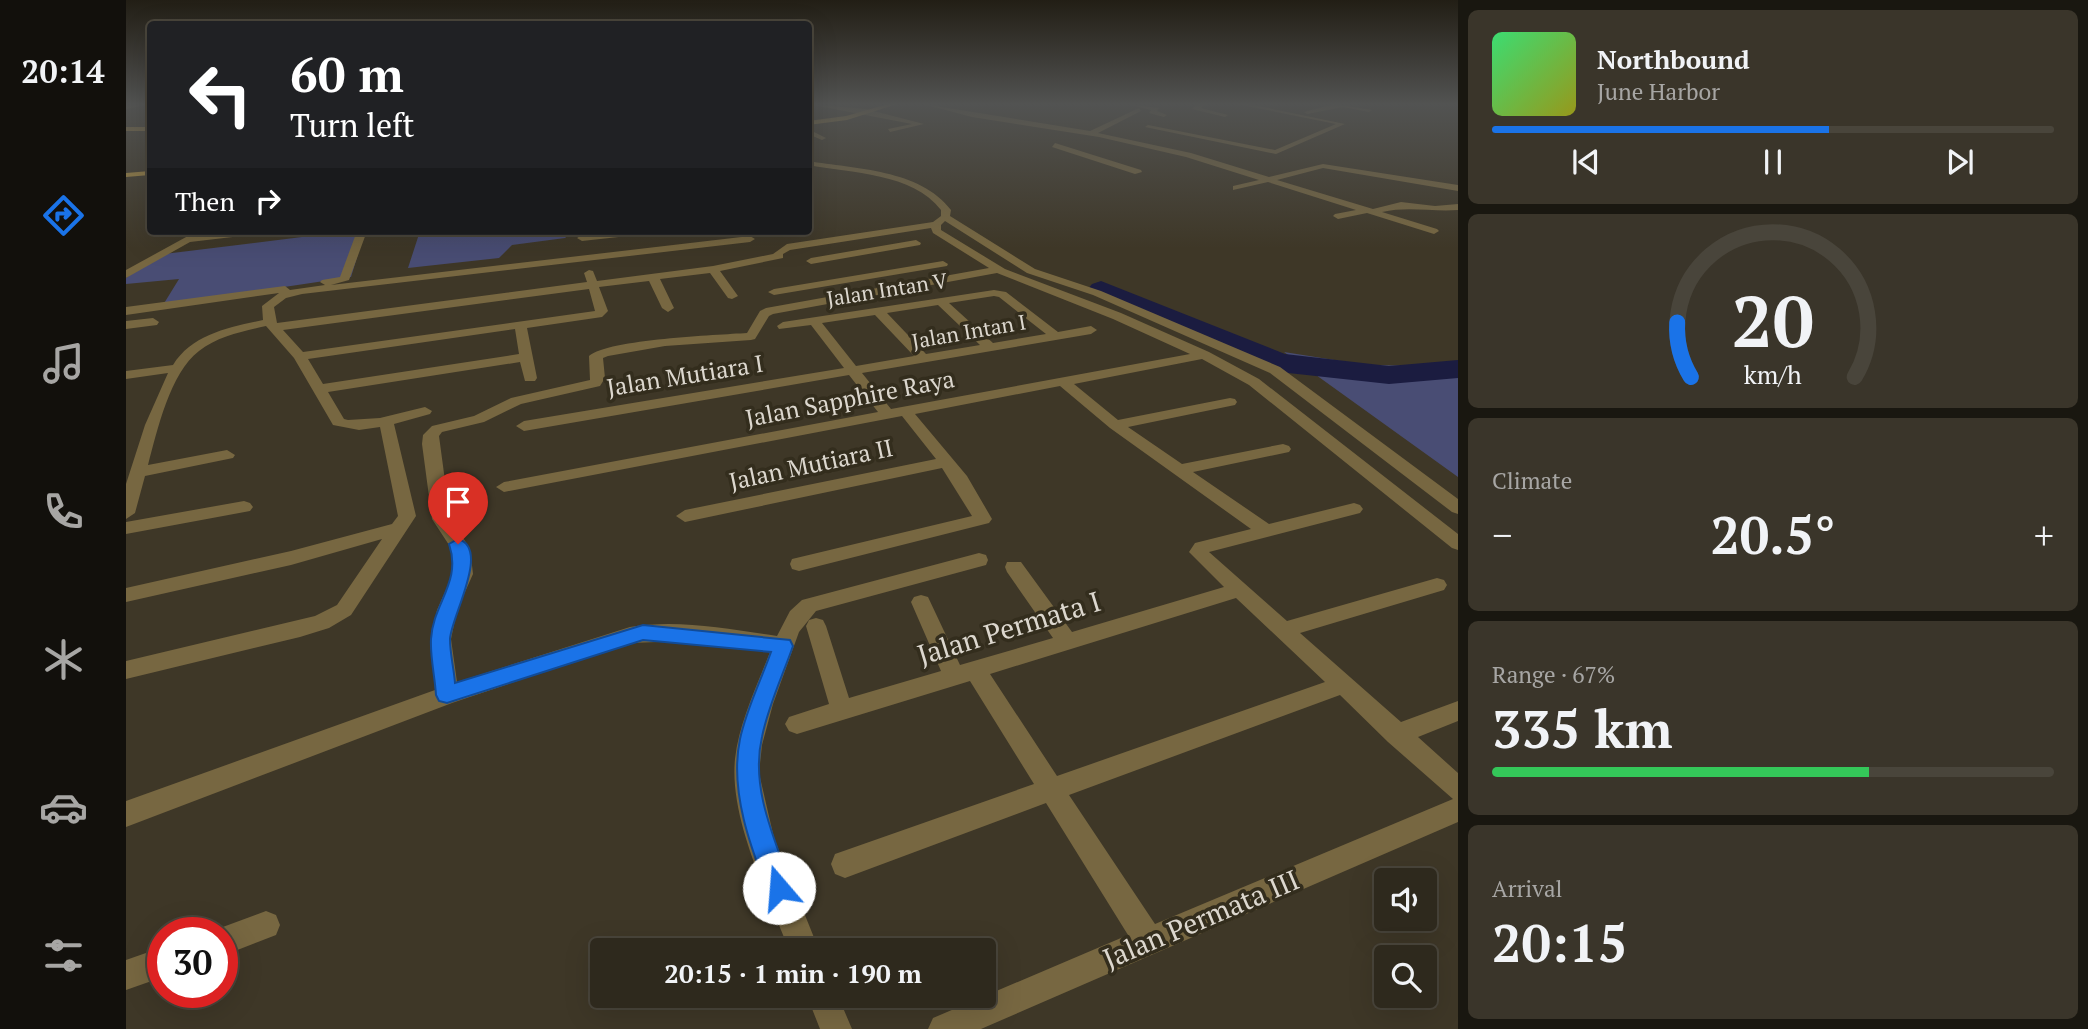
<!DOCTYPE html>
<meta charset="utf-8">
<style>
:root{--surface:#2e291d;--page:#3a352a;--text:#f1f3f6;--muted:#a7a6a4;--line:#49453b;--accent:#1a73e8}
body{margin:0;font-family:"PT Serif",serif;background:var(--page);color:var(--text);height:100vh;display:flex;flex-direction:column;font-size:26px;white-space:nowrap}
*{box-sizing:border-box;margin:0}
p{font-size:23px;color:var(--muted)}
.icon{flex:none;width:38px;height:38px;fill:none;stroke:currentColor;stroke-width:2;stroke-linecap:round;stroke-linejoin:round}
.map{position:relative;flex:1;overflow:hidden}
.details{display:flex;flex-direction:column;gap:10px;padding:10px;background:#191710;width:630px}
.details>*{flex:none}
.guide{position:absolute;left:21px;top:21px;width:665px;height:214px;border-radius:7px;box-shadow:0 7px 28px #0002,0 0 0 2px var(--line);background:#202124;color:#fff;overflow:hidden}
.fabs{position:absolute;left:1248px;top:868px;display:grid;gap:14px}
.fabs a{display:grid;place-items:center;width:63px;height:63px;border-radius:7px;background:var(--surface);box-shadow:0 7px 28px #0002,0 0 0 2px var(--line);font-size:35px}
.speed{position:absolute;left:21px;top:917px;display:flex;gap:14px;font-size:35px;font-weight:700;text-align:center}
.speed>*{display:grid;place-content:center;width:91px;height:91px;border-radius:50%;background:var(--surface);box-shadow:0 7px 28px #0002,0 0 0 2px var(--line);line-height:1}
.speed .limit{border:10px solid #d22;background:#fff;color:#111}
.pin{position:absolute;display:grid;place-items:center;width:60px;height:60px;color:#fff;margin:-72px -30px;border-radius:50% 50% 50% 0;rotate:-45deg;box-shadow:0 0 7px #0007}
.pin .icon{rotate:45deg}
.me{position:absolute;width:77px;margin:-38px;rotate:342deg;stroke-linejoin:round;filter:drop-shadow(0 0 5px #0008)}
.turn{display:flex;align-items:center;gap:24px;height:147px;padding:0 28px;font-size:32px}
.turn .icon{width:91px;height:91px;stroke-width:2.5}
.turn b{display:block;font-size:49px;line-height:60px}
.then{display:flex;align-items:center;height:66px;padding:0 28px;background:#0003;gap:14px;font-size:26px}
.big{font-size:52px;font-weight:700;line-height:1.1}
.details .tile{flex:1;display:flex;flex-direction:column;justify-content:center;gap:10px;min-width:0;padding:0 24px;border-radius:10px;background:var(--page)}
.details .dial{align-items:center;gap:0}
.dial svg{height:182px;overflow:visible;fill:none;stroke:var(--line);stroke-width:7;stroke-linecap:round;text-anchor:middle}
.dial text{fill:var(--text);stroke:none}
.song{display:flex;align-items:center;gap:21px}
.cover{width:84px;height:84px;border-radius:10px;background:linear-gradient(135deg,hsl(140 70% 55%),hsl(60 70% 35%))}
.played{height:7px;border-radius:4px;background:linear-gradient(90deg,var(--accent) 60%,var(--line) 60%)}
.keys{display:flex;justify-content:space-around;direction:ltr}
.heat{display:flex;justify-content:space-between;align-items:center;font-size:38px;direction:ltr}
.charge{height:10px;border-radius:5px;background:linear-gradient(90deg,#34c759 67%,var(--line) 0)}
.trip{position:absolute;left:464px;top:938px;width:406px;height:70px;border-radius:7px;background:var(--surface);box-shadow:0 7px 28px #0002,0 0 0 2px var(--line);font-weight:700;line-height:70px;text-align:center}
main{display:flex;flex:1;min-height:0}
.tabs{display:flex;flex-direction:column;width:126px;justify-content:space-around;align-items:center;background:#12100c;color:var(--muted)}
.tabs .icon{width:49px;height:49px}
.tabs .active{color:var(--accent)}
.tabs b{font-size:32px;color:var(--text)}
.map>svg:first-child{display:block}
.green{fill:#494d74}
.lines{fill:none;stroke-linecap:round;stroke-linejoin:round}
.river{fill:#1b1c40;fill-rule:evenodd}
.minor{fill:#776741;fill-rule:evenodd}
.major{fill:#b59341;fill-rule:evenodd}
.route{fill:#1a73e8;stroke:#114b97;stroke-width:2}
.labels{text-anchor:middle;stroke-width:7;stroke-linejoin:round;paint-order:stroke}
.far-street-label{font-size:21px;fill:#dcd7ce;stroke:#332d1d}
.street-label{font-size:24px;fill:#dcd7ce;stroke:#332d1d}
.near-street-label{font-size:28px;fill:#dcd7ce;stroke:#332d1d}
</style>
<main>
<nav class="tabs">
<b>20:14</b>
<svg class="icon active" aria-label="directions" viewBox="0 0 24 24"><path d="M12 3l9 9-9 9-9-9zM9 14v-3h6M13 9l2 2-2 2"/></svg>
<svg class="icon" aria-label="music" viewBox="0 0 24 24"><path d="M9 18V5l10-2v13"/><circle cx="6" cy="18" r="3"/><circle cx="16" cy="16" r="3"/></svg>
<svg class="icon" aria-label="phone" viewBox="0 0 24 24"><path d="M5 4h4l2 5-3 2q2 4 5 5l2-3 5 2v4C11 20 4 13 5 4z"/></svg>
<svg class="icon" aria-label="climate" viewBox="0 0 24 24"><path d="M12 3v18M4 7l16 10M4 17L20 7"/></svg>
<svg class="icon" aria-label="car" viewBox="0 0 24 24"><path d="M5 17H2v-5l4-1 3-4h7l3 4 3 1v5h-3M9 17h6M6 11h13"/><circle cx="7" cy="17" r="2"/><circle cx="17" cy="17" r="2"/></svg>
<svg class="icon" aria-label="filters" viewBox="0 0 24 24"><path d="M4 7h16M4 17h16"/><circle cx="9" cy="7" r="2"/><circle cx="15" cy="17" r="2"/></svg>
</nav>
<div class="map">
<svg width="1332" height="1029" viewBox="0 0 1332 1029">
<rect width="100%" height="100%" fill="#3e3727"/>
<path class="green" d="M 224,231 L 239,231 L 225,277 L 37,305 L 53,279 L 0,284 L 0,278 L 30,255 Z
M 294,231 L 447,231 L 439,238 L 386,245 L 373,258 L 282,268 Z
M 1158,352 L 1240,365 L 1301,366 L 1332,362 L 1332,477 Z"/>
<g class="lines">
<path class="river" d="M 975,281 L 1159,354 L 1263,366 L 1332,360 L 1332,378 L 1263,384 L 1153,372 L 966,294 L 962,289 L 966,284 Z"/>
<path class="minor" d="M 24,104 L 0,109 L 0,105 Z
M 682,104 L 740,109 L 798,124 L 764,132 L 762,129 L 786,124 Z
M 797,104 L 964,131 L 1013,108 L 1015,111 L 972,133 L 1065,153 L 1143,177 L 1197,164 L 1332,185 L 1332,191 L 1197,168 L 1151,180 L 1247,209 L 1275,202 L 1309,206 L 1332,204 L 1332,210 C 1306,212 1282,206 1256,212 L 1311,229 L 1313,231 L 1308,234 L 1241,213 L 1212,219 L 1207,216 L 1209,214 L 1230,210 L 1142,182 L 1107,190 L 1107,186 L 1133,180 L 1060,157 L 973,137 L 846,117 Z
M 1001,104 L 1033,108 L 1031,111 L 1041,115 L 1038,117 L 1023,113 L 1025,110 Z
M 1071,104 L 1079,104 L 1075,108 L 1102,115 L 1099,117 L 1066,109 Z
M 1111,104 L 1123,104 L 1219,124 L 1150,154 L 1019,127 L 1022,125 L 1149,150 L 1210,124 Z
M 1208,104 L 1246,110 L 1243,112 L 1217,107 L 1181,114 L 1178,112 Z
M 682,129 L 700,138 L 696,140 L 682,134 Z
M 929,143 L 1015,170 L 1016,172 L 1009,174 L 926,147 Z
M 682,161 C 729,169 794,169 825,210 L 824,216 L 909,269 L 975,291 L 1154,367 L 1332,499 L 1332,514 L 1326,512 L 1144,373 L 967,295 L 901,273 L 819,221 L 815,225 L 815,230 L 879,269 L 995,313 L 1083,352 L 1133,379 L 1332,534 L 1332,550 L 1326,548 L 1123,385 L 1076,359 L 948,384 L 992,420 L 1104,398 L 1109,399 L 1111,402 L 1109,405 L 1002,427 L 1056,464 L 1157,444 L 1163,446 L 1165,449 L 1163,452 L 1067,472 L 1143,524 L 1228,503 L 1234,505 L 1237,509 L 1234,513 L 1083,552 L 1161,621 L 1311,578 L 1318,580 L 1321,585 L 1318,590 L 1174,633 L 1275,722 L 1332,701 L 1332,721 L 1292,737 L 1332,773 L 1332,822 L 855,1029 L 802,1029 L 807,1018 L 1002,935 L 920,803 L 719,878 L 709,874 L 705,864 L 709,854 L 908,784 L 844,681 L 671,734 L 663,731 L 659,724 L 663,717 L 703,704 L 680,626 L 683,620 L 690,618 L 697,620 L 700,626 L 723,698 L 815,671 L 785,602 L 788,597 L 795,595 L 802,597 L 834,665 L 927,638 L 881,572 L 879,567 L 881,562 L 895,562 L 946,632 L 1098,587 L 1063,552 L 1069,543 L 1125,529 L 984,428 L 934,386 L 789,414 L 841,476 L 866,519 L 863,523 L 673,571 L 666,569 L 664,564 L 666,559 L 846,516 L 816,468 L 559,522 L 550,516 L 559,510 L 810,459 L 776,416 L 378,492 L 370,487 L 378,482 L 752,412 L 723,375 L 398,431 L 390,426 L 398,421 L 718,368 L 685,325 L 653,329 L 651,326 L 657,322 L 868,290 L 880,292 L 932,332 L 965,326 L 971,330 L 965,334 L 736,373 L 765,409 L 1064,354 L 987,319 L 871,273 L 647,314 L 643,316 L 629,339 L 625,340 L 539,346 L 482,356 L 477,358 L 479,378 L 474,386 L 395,404 L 358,422 L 316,432 L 313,436 L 324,518 L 341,544 L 345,557 L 347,574 L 331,610 L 325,639 L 331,682 L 504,627 C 553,619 602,629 651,636 L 664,611 L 676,600 L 853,553 L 860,555 L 862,560 L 860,565 L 690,611 L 673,632 L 647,704 L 636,745 L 633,773 L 648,838 L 693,950 L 663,950 C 642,895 603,819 609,759 C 613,722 631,686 644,652 L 560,641 L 504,643 L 326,703 L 0,827 L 0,801 L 309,690 L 305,639 L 311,610 L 327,574 L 327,557 L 323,545 L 306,519 L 296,444 L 297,435 L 306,426 L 348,416 L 385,398 L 464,380 L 463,356 C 483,339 591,335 621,333 L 634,311 L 640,308 L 863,268 L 807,233 L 805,228 L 664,250 L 657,254 L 657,258 L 594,271 L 612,296 L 606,299 L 602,298 L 584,273 L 534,279 L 548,308 L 542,312 L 536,308 L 523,281 L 473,287 L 482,311 L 476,317 L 401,328 L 411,378 L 409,381 L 399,381 L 394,362 L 202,392 L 218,419 L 222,420 L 254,418 L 299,407 L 306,411 L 304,414 L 268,424 L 290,516 L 225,615 L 203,628 L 174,637 L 0,679 L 0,661 L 189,616 L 211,605 L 256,539 L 165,565 L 0,602 L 0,588 L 165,551 L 266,524 L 272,516 L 254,427 L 233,430 L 207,425 L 168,358 L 140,326 C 118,331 92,336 73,351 C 44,373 31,431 22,465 L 101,450 L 109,455 L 107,458 L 19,476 L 9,513 L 0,519 L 0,484 L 19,425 L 42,373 L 0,379 L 0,371 L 47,365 C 66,334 104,327 137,320 L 136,306 L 153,293 L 0,315 L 0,307 L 159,286 L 164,290 L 199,285 L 194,282 L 196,280 L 214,277 L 231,231 L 241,231 L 223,280 L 205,285 L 624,236 L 629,239 L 624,242 L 176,294 L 160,298 L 148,307 L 151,323 L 461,282 L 458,273 L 463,270 L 467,271 L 471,281 L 587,266 L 647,254 L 661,244 L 807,222 L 815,216 L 815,210 C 787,173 725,173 682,165 ZM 463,289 L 469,311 L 177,352 L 157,330 ZM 868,296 L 873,297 L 920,334 L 867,343 L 823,303 ZM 812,305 L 854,345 L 800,354 L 761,313 ZM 749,315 L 788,356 L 730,366 L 696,323 ZM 389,329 L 393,354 L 197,384 L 182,359 ZM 1110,598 L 1199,682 L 931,776 L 864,674 ZM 1214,695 L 1262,742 L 1327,799 L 1029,924 L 943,795 Z
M 71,231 L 83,231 L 76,236 L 138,231 L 133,234 L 64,242 L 0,278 L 0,270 Z
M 493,231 L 525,231 L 520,234 L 456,241 L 451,238 L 456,235 Z
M 790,240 L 795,243 L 794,245 L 685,264 L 680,261 L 685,258 Z
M 817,261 L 822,264 L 821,266 L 648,295 L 642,292 L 648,289 Z
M 27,318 L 33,322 L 31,325 L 0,329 L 0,321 Z
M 118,501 L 124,503 L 127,507 L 124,511 L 0,534 L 0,522 Z
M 140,911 L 150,915 L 154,925 L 150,935 L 96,956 L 96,933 L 85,933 L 86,931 Z
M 37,947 L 37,977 L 0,990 L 0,960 Z
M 681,996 L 712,996 L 726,1029 L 694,1029 Z"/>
<path class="major" d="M 762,104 L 771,104 L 721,120 L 682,125 L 682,121 L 720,116 Z
M 0,127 L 24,127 L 24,131 L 0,131 Z
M 24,171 L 24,175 L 0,177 L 0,173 Z"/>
</g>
<linearGradient id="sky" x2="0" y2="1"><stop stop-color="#221e15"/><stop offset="0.42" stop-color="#525352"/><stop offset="1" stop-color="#525352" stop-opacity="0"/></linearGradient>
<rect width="1332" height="248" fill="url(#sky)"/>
<path class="route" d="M 332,539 C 365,548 325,617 324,639 C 324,654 328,669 329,683 L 517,625 L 664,640 L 667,646 C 657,675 642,706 636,737 C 624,788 649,840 666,888 L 662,897 L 653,900 L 644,897 C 625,849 603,791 614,739 C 620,710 635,680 645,652 L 517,640 L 321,703 L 313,701 L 310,695 C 309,677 304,657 305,639 C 307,603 336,582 323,544 Z"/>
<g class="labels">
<g class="far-street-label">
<text transform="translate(761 290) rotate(-9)" y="7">Jalan Intan V</text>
<text transform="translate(843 332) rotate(-10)" y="7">Jalan Intan I</text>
</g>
<g class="street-label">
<text transform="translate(559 376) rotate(-9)" y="8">Jalan Mutiara I</text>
<text transform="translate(724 399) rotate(-11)" y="8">Jalan Sapphire Raya</text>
<text transform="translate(685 465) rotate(-12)" y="8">Jalan Mutiara II</text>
</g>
<g class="near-street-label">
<text transform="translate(883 628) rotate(-17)" y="10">Jalan Permata I</text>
<text transform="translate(1075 919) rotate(-23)" y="10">Jalan Permata III</text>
</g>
</g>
</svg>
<div class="fabs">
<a><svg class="icon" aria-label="sound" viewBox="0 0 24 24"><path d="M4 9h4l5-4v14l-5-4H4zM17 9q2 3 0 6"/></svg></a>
<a><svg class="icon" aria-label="search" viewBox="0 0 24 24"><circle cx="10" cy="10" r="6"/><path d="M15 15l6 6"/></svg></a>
</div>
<div class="speed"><div class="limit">30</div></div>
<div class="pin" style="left:332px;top:544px;background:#d93025"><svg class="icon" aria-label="arrive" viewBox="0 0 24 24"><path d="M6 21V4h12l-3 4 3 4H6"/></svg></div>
<svg class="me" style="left:653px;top:888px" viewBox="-20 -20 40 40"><circle r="19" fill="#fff"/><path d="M0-13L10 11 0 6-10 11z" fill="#1a73e8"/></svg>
<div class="trip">20:15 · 1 min · 190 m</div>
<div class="guide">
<div class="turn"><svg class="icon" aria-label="left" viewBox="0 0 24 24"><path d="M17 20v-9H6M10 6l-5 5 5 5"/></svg><div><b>60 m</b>Turn left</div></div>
<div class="then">Then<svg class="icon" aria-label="right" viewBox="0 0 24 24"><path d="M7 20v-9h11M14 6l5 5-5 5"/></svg></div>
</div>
</div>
<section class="details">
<div class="tile">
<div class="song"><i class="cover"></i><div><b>Northbound</b><p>June Harbor</p></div></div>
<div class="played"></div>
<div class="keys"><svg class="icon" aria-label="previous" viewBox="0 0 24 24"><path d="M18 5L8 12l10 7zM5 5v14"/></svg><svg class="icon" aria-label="pause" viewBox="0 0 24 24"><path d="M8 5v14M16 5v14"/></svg><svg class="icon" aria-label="next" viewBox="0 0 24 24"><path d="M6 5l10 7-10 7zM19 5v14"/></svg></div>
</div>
<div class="tile dial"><svg viewBox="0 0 100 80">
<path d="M14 69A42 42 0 1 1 86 69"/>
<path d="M14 69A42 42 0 0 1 8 45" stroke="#1a73e8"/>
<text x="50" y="56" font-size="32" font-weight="700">20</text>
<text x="50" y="72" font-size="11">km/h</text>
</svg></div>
<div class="tile"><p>Climate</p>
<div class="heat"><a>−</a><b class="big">20.5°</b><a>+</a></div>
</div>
<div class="tile"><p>Range · 67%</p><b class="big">335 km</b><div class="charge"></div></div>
<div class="tile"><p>Arrival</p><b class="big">20:15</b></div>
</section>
</main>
